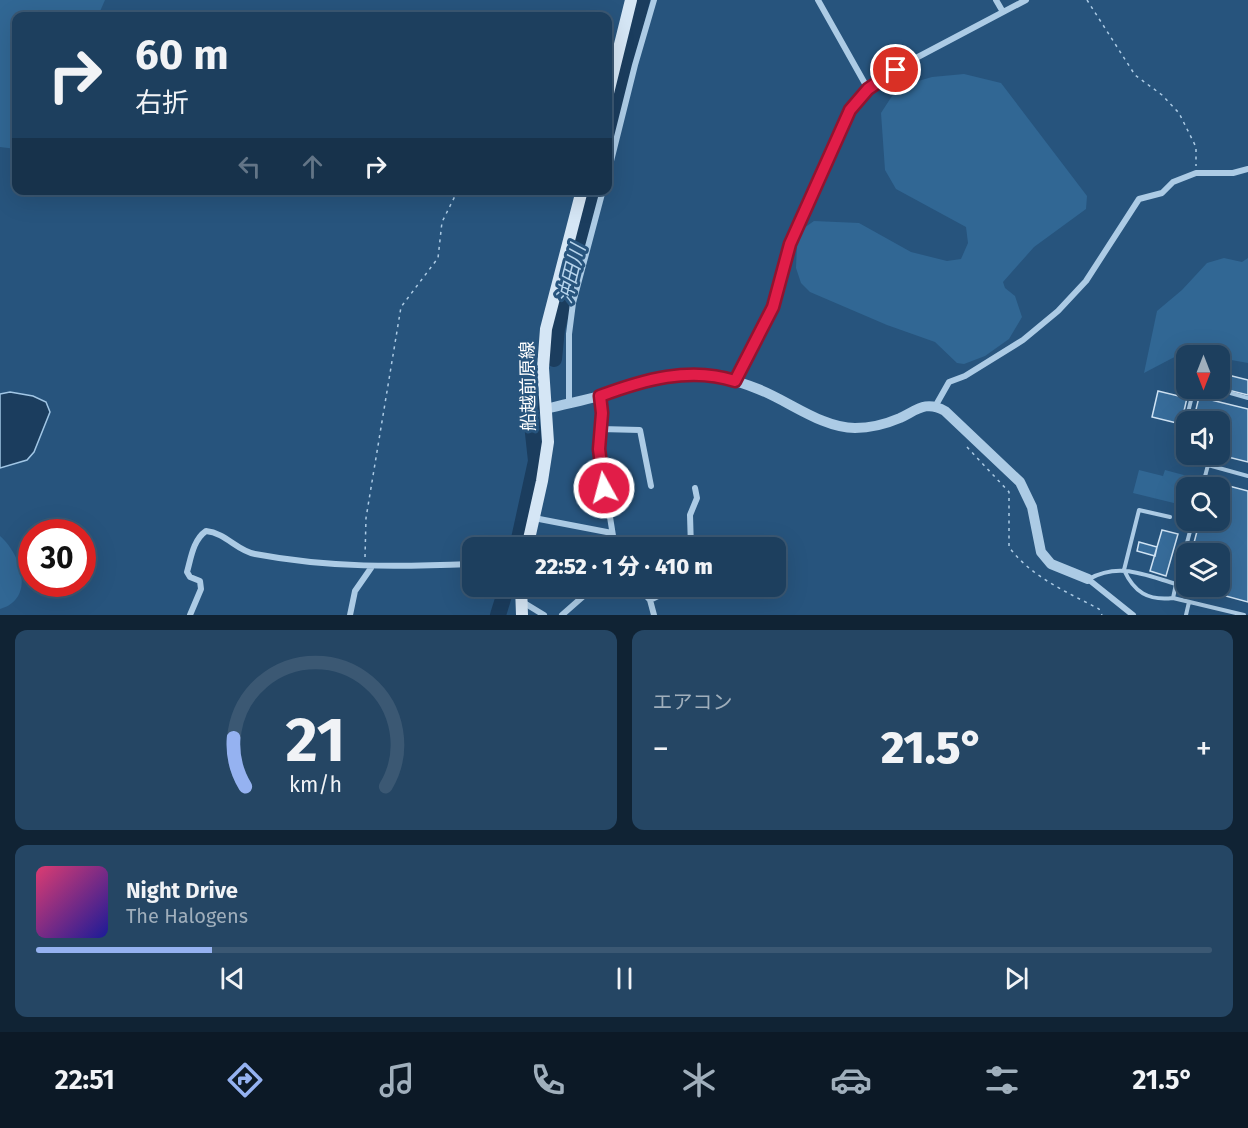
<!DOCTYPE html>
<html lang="ja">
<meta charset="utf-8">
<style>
:root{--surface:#1d3f5e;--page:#254664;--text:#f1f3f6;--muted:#a0afbc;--line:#3b5873;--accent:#95b2f1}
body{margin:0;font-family:"Fira Sans","Noto Sans JP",sans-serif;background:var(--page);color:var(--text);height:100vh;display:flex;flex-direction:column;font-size:22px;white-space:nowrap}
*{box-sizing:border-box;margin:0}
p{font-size:20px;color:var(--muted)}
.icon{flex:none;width:33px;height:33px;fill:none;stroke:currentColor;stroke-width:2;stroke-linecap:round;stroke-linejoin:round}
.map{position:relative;height:615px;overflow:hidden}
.panel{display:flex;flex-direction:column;gap:15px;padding:15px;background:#102334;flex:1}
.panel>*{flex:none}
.top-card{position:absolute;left:12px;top:12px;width:600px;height:183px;border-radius:12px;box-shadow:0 6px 24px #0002,0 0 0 2px var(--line);background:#1d3f5e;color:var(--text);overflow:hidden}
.needle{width:39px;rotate:180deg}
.controls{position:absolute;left:1176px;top:345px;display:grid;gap:12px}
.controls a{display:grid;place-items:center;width:54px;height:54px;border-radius:12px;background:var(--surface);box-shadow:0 6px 24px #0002,0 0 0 2px var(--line);font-size:30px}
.speed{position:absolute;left:18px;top:519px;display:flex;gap:12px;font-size:30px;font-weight:700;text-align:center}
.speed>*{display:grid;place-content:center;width:78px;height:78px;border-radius:50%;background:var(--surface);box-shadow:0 6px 24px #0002,0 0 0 2px var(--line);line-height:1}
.speed .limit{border:9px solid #d22;background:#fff;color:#111}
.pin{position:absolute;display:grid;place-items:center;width:51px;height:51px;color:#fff;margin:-26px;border:3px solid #fff;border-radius:50%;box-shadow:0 2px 6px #0007}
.me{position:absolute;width:66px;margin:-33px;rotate:353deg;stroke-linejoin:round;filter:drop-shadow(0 0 4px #0008)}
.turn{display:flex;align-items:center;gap:21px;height:126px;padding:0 24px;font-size:27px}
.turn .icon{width:78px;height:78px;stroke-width:2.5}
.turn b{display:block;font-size:42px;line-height:51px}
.lanes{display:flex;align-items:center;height:57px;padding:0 24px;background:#0003;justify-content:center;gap:30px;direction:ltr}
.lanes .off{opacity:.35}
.big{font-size:45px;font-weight:800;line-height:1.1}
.panel .card{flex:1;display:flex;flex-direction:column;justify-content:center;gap:9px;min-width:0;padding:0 21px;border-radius:12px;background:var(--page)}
.panel .dial{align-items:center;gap:0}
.dial svg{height:156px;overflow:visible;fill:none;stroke:var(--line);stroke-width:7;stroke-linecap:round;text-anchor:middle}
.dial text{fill:var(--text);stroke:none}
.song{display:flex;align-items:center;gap:18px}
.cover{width:72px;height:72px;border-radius:9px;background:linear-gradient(135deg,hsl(340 70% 55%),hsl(240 70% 35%))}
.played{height:6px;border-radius:3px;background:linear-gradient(90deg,var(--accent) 15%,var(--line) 15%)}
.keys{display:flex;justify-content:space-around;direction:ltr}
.heat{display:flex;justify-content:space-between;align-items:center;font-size:33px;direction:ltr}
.panel .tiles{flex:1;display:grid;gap:15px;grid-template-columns:1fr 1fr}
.card:last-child{grid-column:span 2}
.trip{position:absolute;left:462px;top:537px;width:324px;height:60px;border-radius:12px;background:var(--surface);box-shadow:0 6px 24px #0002,0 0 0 2px var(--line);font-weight:800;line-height:60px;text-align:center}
.menu{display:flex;height:96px;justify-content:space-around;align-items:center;background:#0c1926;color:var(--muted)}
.menu .icon{width:42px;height:42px}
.menu .selected{color:var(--accent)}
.menu b{font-size:27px;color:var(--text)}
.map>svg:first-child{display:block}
.green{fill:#316794}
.water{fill:#1b3d5e;stroke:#a1c6e5;stroke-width:1.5}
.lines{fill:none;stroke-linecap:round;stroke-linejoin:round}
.river{stroke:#1b3d5e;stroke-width:16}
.building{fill:#376c9a;stroke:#cfe3f4;stroke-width:1.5}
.path{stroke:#accbe5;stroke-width:1.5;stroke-dasharray:3 4.5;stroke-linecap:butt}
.service{stroke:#accbe5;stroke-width:4}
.minor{stroke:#accbe5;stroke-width:6}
.tertiary{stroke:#accbe5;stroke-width:10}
.secondary{stroke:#d5e6f5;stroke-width:12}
.route-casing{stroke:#92132f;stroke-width:15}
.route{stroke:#e11d48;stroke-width:10}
.labels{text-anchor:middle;stroke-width:6;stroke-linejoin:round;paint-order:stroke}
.street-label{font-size:18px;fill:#fff;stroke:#27547d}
.water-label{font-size:20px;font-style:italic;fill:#b7d4ec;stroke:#27547d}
</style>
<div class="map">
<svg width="1248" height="615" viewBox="0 0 1248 615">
<rect width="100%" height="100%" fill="#27547d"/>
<path class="green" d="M 0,0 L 105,0 L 98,16 L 16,16 L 16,149 L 0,147 Z
M 964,74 L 1001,83 L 1087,196 L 1086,209 L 1034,247 L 1003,282 L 1005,288 L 1015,296 L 1022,317 L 1009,339 L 985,356 L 964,364 L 957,363 L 935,342 L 887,325 L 810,292 L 801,283 L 796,268 L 797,244 L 801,230 L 814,221 L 859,223 L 911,252 L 947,261 L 961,259 L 968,243 L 966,227 L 896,189 L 885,170 L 881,113 L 892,96 L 908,84 L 932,77 Z
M 1224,258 L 1242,262 L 1248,258 L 1248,363 L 1220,358 L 1220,356 L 1184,352 L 1144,373 L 1157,311 L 1182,290 L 1207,263 Z
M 1139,470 L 1163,476 L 1165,470 L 1195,478 L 1192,487 L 1186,488 L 1186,506 L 1133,493 Z
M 0,536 C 21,554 36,599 0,609 Z"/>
<path class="water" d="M 10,392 L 33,396 L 46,402 L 50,412 L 34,452 L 27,460 L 0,468 L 0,394 Z"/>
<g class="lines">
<path class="river" d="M 608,131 L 642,0
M 554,359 L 557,329 L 592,190
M 517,548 L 536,461 L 531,415 L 533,402
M 498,615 L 507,586"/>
</g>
<path class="building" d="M 1220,373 L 1248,380 L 1248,395 L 1220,388 Z
M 1158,391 L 1187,398 L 1181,424 L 1152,417 Z
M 1199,397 L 1248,409 L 1248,462 L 1216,454 L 1220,454 L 1220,422 L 1193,422 Z
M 1210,481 L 1248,491 L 1248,602 L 1189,586 L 1220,586 L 1220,554 L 1191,554 L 1200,520 L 1220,520 L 1220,488 L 1209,488 Z
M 1162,530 L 1178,534 L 1166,576 L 1150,571 Z
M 1139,542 L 1157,547 L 1155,556 L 1137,551 Z"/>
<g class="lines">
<path class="path" d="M 1087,0 L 1135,75 L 1162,95 L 1179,113 L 1196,147 L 1196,166
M 967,447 L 1009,492 L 1009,547 C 1031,577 1067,592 1099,609 L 1102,615
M 365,557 L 366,518 L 401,307 L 438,258 L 442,222 L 458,190"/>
<path class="service" d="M 1194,388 L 1177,457 L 1208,465
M 1213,388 L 1248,398
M 1202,488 L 1208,465 L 1248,476
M 1170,517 L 1139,510 L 1124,570 C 1134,592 1148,601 1173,598 L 1244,615
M 1089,579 C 1119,562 1145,575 1176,584 L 1193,520
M 1173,598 L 1176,584
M 1186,615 L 1189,602"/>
<path class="minor" d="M 818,0 L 868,89
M 996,0 L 1003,12
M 608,173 L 635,65 L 654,0
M 735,381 L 773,307 L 790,244 L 836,137 L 859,97 L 876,82 L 916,58 L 1026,0
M 600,396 L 602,413 L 599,449 L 615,548
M 569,403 L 569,334 L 573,303 L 603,190
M 936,405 L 949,382 L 965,376 L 1023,340 L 1058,311 L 1086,281 L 1139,199 L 1162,193 L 1173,182 L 1196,173 L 1233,173 L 1248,169
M 601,429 L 640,430 L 651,486
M 534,518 L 612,533
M 646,548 L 648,546
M 691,548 L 690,515 L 697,498 L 695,488
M 1088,579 L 1133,615
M 637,586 L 650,600 L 654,615
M 650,600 L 678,586
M 521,601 L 544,615
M 190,615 L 201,589 L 200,581 L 190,577 L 187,572 C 191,558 193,540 206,531 C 226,533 237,551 255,554 C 329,568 398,567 472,564
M 350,615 L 355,591 L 371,568
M 562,615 L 595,586"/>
<path class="tertiary" d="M 546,409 C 564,404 582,401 599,396 C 662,378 693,363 758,389 C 789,401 822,428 855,428 C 870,428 886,424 900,418 C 917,410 926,400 945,411 L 1020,482 L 1032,507 L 1041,552 L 1051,564 L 1088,579"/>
<path class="secondary" d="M 608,93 L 631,0
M 527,548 L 542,481 L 548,442 L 543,368 L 546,329 L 582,190
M 521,586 L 522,615"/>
</g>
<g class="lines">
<g class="route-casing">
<path id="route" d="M 604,488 L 599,449 L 602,413 L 600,396 C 643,380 690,366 735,381 L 773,307 L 790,244 L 850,110 L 868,89 L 896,70"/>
</g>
<use href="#route" class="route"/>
</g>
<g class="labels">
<g class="street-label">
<text transform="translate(528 386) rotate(-91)" y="6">船越前原線</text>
</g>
<g class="water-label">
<text transform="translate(571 274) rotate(-76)" y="7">沖田川</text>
</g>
</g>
</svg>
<div class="controls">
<a><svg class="needle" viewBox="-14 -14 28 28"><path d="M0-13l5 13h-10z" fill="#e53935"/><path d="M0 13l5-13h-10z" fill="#a0afbc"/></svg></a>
<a><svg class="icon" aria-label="sound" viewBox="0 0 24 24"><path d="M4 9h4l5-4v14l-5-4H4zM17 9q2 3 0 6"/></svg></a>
<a><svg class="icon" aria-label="search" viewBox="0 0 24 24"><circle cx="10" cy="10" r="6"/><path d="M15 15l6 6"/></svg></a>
<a><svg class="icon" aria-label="layers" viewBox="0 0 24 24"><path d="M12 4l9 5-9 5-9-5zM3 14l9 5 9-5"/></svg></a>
</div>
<div class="speed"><div class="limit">30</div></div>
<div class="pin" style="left:896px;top:70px;background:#d93025"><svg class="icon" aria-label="arrive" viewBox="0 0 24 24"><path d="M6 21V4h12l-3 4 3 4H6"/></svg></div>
<svg class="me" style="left:604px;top:488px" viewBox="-20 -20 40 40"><circle r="17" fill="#e11d48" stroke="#fff" stroke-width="3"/><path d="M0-11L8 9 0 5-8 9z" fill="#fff"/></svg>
<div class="trip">22:52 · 1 分 · 410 m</div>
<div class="top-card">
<div class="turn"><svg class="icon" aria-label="right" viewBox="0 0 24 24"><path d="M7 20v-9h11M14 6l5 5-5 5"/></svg><div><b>60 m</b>右折</div></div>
<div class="lanes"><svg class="icon off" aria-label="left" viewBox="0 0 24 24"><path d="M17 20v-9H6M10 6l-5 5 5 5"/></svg><svg class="icon off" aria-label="ahead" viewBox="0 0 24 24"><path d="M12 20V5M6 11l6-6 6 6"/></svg><svg class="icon" aria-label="right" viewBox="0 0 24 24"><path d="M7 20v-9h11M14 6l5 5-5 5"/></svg></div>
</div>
</div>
<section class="panel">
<div class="tiles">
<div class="card dial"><svg viewBox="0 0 100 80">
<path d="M14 69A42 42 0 1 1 86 69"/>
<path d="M14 69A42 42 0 0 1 8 44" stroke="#95b2f1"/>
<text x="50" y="56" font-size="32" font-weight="700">21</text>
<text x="50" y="72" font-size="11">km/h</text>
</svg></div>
<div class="card"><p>エアコン</p>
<div class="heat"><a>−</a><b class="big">21.5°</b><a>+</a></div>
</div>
<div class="card">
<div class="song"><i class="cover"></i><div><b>Night Drive</b><p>The Halogens</p></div></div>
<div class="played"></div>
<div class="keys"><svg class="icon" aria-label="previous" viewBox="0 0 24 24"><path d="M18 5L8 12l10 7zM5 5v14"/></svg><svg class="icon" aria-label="pause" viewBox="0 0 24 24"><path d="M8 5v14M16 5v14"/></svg><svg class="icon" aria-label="next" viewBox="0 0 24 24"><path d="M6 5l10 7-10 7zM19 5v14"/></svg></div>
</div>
</div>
</section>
<nav class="menu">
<b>22:51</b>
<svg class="icon selected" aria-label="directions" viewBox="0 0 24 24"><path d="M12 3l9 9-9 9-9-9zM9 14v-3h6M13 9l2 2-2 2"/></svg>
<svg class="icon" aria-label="music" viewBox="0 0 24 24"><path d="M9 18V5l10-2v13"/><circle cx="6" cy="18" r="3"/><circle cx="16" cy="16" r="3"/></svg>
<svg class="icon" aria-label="phone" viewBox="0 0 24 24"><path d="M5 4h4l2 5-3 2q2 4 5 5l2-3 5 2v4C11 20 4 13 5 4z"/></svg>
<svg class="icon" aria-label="climate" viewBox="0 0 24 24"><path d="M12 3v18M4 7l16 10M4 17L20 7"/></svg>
<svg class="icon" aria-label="car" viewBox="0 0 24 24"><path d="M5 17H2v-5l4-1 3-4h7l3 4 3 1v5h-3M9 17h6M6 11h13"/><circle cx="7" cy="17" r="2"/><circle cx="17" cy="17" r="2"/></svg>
<svg class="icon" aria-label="filters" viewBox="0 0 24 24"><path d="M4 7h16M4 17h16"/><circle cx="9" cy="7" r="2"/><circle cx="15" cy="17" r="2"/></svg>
<b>21.5°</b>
</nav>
